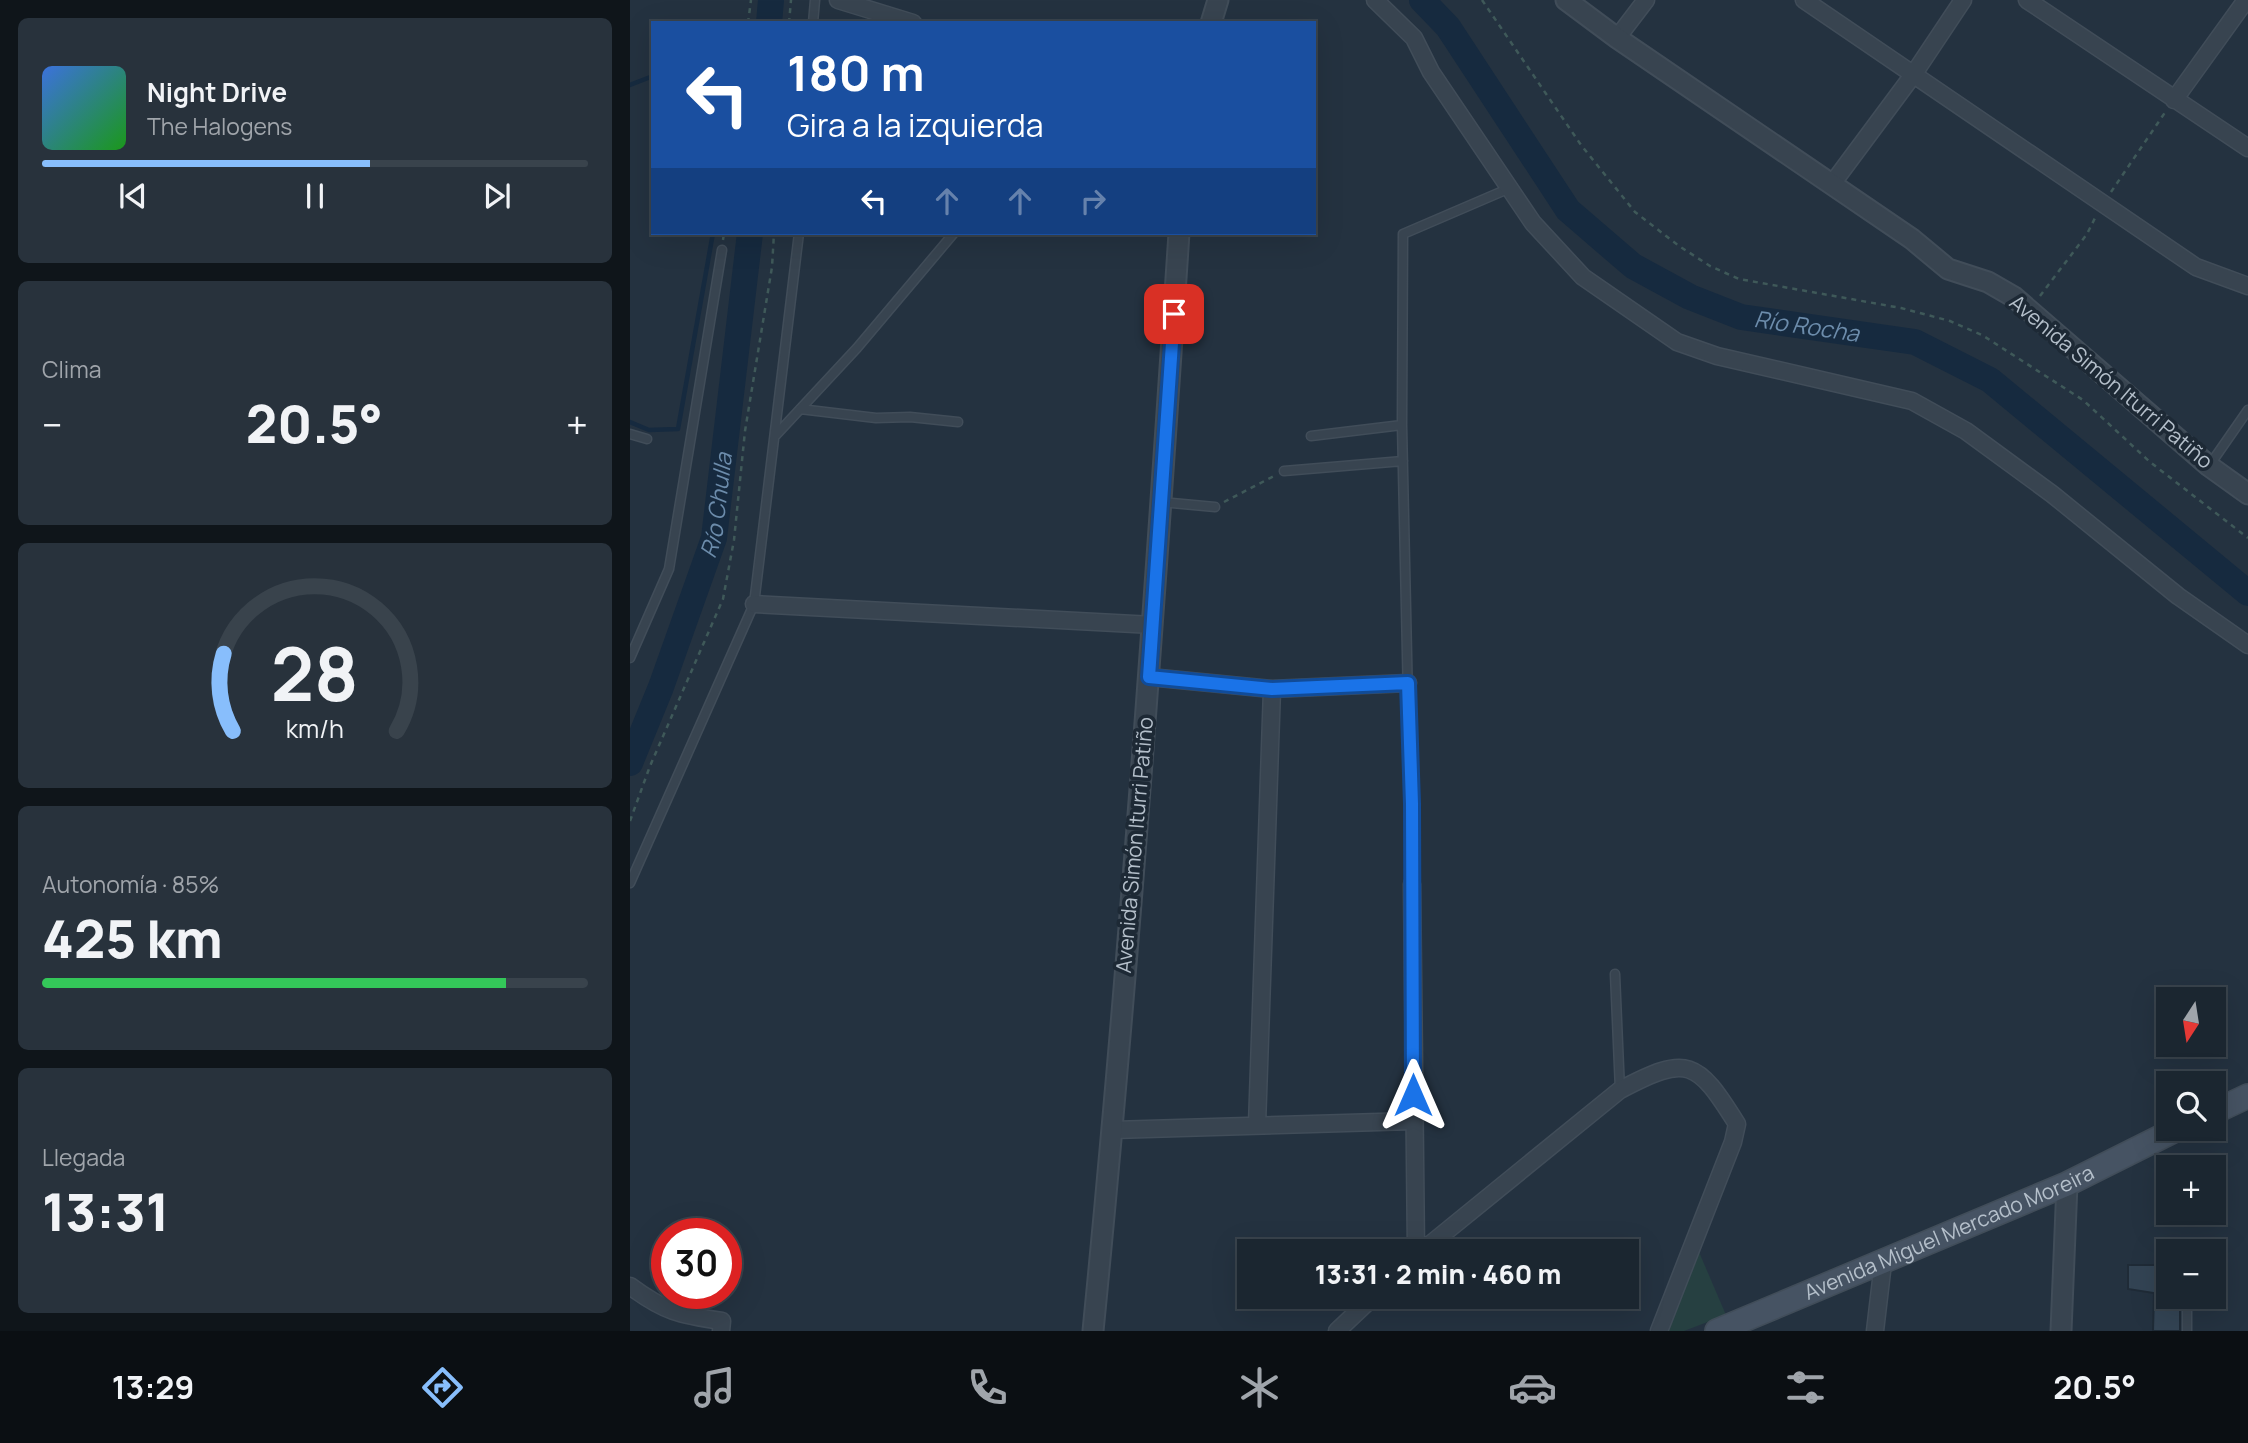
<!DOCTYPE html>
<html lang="es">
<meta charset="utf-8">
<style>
:root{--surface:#1b2630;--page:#28323c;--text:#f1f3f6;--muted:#a0a5ab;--line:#39434c;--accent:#88befc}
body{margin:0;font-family:Manrope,sans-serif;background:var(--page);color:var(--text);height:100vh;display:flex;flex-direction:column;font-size:26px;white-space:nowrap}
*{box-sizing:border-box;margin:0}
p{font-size:23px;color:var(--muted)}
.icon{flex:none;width:38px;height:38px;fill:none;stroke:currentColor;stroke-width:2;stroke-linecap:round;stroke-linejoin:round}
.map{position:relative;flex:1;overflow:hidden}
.panel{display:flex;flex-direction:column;gap:18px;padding:18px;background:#0f151a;width:630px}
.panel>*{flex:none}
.banner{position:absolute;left:21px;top:21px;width:665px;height:214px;border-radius:0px;box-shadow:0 7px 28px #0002,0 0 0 2px var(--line);background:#1a4fa0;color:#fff;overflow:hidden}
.needle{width:46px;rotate:192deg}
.tools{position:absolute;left:1526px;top:987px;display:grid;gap:14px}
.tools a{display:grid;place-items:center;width:70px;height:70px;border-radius:0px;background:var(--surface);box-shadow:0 7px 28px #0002,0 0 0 2px var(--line);font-size:35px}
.speed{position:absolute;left:21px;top:1218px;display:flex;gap:14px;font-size:35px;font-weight:700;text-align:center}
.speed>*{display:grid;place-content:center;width:91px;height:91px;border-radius:50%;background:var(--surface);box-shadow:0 7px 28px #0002,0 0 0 2px var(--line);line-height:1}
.speed .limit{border:10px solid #d22;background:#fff;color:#111}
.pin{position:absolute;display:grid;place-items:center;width:60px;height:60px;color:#fff;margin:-30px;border-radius:14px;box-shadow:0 4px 10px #0006}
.me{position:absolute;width:77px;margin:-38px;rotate:0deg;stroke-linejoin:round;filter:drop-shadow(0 0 5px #0008)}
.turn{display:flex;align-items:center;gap:24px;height:147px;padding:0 21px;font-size:32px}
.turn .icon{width:91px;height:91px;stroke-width:2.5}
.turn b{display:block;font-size:49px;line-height:60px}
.lanes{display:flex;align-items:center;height:66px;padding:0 21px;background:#0003;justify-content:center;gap:35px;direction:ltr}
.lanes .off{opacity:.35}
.big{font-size:52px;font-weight:800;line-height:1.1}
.panel .tile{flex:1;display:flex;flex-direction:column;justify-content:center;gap:10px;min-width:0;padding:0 24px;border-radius:10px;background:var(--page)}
.panel .dial{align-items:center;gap:0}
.dial svg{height:182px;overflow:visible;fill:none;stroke:var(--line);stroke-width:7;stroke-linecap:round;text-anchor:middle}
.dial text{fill:var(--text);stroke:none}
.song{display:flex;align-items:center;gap:21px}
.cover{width:84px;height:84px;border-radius:10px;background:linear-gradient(135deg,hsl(220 70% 55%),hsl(120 70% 35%))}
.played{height:7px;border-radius:4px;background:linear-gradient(90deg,var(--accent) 60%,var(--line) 60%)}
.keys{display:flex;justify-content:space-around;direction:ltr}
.heat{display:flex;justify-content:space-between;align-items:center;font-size:38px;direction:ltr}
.charge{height:10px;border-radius:5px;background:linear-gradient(90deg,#34c759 85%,var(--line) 0)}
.trip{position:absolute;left:607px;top:1239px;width:402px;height:70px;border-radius:0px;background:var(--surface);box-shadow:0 7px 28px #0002,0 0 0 2px var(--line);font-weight:800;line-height:70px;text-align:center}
.dock{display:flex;height:112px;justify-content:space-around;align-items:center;background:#0b0f13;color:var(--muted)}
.dock .icon{width:49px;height:49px}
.dock .current{color:var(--accent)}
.dock b{font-size:32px;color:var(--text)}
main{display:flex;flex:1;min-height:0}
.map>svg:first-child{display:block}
.green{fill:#264041}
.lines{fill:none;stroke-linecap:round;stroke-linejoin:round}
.stream{stroke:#162a3f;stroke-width:4.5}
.river{stroke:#162a3f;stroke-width:26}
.building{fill:#334454;stroke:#1f2b37;stroke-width:2}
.service-casing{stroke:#414d59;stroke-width:11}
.minor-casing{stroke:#414d59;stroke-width:19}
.tertiary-casing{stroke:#414d59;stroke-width:23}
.secondary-casing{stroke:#414d59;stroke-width:26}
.path{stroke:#3f5959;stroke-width:2.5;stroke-dasharray:5 5;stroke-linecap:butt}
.service{stroke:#384450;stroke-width:8}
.minor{stroke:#384450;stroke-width:16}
.tertiary{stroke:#384450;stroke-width:19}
.secondary{stroke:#465363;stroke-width:23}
.route-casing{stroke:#114b97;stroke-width:18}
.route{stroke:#1a73e8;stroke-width:12}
.labels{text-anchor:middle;stroke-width:7;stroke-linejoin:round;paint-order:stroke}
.street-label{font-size:21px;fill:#b4bfca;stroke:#1d2935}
.water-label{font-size:23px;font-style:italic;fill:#6c8cab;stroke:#1d2935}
</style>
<main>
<section class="panel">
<div class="tile">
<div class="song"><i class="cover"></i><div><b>Night Drive</b><p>The Halogens</p></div></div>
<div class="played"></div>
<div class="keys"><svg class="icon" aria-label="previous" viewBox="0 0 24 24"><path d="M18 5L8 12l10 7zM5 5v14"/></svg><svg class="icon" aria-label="pause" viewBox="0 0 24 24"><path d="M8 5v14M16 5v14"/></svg><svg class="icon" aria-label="next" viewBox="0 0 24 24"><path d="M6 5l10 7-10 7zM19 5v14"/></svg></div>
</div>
<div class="tile"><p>Clima</p>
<div class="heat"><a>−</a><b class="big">20.5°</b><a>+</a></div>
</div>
<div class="tile dial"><svg viewBox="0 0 100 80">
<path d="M14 69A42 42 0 1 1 86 69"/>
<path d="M14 69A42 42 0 0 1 10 35" stroke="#88befc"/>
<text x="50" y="56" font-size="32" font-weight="700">28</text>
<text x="50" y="72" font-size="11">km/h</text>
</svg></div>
<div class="tile"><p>Autonomía · 85%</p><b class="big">425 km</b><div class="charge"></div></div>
<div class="tile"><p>Llegada</p><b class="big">13:31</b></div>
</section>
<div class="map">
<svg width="1618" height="1331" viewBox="0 0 1618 1331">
<rect width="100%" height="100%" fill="#243240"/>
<path class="green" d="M 1069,1252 L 1096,1315 L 1054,1331 L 1038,1331 Z"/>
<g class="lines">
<path class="stream" d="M 126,23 L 140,15
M 0,85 L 23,76
M 0,422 L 19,430 L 48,429 L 83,233"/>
<g class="river">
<path id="s1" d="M 792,0 L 818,27 L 938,210 L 1003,266 L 1060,297 L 1111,317 L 1285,342 L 1360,380 L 1618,593"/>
<path d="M 139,23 L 141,0"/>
<path id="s2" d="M 0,763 L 31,687 L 84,538 L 120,233"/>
</g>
</g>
<path class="building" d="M 1498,1265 L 1538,1265 L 1538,1297 L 1550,1297 L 1550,1331 L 1523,1331 L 1524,1293 L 1498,1289 Z"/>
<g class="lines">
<g class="service-casing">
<path id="service" d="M 183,23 L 185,0
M 170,409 L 246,418 L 280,417 L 328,422
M 0,434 L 17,439
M 146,435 L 227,348 L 324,233
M 681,436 L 772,425
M 1579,466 L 1618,410
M 654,471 L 773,461
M 531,502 L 585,507
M 0,658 L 39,569 L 92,250
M 0,883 L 124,604 L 169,233
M 782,884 L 772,425 L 773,234 L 880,188
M 985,974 L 990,1090
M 1557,1331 L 1557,1297"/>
</g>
<g class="minor-casing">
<path id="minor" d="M 208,0 L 283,23
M 745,0 L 784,38 L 801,72 L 903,223 L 953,277 L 1047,342 L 1087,356 L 1282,401 L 1336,431 L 1422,494 L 1548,596 L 1618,645
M 1174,0 L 1566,267 L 1618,286
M 1397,0 L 1618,148
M 987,38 L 1016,0
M 1544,100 L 1616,0
M 1202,184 L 1283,75 L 1333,0
M 124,604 L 523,625
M 519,677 L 642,689 L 778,683
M 782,884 L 786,1251
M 627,1125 L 642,689
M 483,1130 L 783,1121
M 792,1251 L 990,1090 C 1058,1054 1067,1060 1107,1124 L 1103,1142 L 1029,1331
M 0,1286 C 35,1312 50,1315 92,1321 L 91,1331
M 707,1331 L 743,1297
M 1245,1331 L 1253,1263"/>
</g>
<g class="tertiary-casing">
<path id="tertiary" d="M 936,0 L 987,38 L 1282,239 L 1318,269 L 1358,282 L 1384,297 L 1579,466 L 1618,494
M 581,23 L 588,0
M 463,1331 C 499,966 525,599 549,233
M 1431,1331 L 1437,1184"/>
</g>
<g class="secondary-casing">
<g id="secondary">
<path d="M 1584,1112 L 1618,1096"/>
<path id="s3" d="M 1087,1331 L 1437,1184 L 1547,1129"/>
</g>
</g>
<path class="path" d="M 852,0 L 951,145 L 1005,212 L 1049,246 L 1080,266 L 1109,279 L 1271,308 L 1320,321 L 1352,335 L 1453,400 L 1520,462 L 1618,538
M 118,23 L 121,0
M 159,23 L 161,0
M 1481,192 L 1536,111
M 93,240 L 94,233
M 1410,296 L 1457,234 L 1466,216
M 594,502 L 644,476
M 0,821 L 20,766 L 93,599 L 104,540 L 115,431 L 142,267 L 144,233"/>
<use href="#service" class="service"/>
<use href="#minor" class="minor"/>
<use href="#tertiary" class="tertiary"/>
<use href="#secondary" class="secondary"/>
</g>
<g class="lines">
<g class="route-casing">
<path id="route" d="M 544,314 L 519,677 L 642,689 L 778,683 L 782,804 L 783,1095"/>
</g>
<use href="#route" class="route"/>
</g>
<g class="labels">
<g class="street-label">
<text transform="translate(1481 382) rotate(40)" y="7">Avenida Simón Iturri Patiño</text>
<text transform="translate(505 845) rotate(-85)" y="7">Avenida Simón Iturri Patiño</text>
<text dy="7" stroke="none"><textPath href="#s3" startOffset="252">Avenida Miguel Mercado Moreira</textPath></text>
</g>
<g class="water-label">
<text dy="8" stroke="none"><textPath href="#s1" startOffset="528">Río Rocha</textPath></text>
<text dy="8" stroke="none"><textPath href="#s2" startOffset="273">Río Chulla</textPath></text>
</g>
</g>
</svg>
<div class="tools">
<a><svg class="needle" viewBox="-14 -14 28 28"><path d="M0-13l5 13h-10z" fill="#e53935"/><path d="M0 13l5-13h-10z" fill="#a0a5ab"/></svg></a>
<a><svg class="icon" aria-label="search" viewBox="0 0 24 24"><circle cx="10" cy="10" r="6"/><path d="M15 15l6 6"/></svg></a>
<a>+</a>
<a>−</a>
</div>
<div class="speed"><div class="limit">30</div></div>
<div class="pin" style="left:544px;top:314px;background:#d93025"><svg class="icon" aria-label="arrive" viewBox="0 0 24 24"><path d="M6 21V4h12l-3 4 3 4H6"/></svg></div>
<svg class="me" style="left:783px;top:1095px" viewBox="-20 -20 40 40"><path d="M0-17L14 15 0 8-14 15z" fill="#1a73e8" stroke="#fff" stroke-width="4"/></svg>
<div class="trip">13:31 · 2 min · 460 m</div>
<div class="banner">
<div class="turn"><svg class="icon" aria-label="left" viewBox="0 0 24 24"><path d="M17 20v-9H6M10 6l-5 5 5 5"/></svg><div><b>180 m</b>Gira a la izquierda</div></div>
<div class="lanes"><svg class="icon" aria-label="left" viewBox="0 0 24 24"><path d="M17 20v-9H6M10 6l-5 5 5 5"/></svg><svg class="icon off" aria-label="ahead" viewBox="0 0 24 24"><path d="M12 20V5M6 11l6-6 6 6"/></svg><svg class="icon off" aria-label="ahead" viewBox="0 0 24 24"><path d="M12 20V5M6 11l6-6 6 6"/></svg><svg class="icon off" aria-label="right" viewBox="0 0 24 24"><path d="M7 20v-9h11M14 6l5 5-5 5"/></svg></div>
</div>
</div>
</main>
<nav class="dock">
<b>13:29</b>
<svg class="icon current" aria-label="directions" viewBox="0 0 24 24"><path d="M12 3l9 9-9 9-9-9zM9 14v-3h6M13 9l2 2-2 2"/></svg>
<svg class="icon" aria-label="music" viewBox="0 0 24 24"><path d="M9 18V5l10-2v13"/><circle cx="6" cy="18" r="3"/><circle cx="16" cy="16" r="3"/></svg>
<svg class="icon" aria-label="phone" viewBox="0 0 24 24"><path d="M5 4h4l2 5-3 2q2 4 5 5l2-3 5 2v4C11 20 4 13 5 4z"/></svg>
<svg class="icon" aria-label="climate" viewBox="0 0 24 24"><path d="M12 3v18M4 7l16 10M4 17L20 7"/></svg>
<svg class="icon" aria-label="car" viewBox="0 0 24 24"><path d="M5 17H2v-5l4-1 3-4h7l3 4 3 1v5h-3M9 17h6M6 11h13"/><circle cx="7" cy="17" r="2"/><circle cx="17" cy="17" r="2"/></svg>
<svg class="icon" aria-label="filters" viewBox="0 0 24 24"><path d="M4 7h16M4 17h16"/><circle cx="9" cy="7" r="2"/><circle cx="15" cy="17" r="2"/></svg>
<b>20.5°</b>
</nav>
